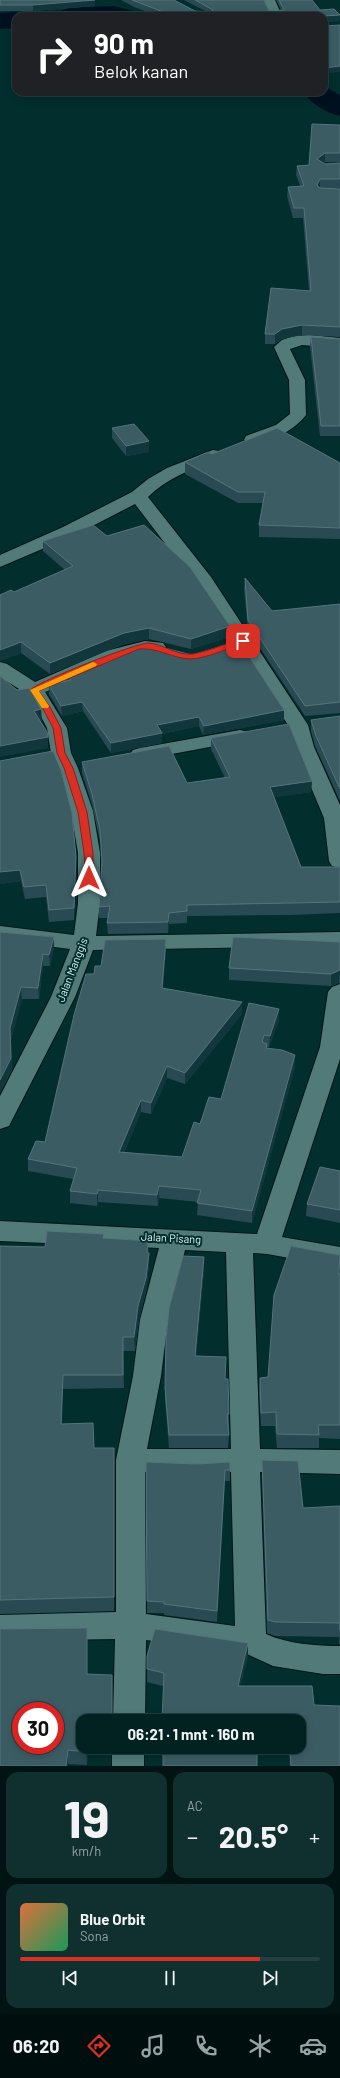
<!DOCTYPE html>
<html lang="id">
<meta charset="utf-8">
<style>
:root{--surface:#022222;--page:#102f2f;--text:#f1f3f6;--muted:#96a4a5;--line:#233f40;--accent:#d93025}
body{margin:0;font-family:Barlow,sans-serif;background:var(--page);color:var(--text);height:100vh;display:flex;flex-direction:column;font-size:15px;white-space:nowrap}
*{box-sizing:border-box;margin:0}
p{font-size:13px;color:var(--muted)}
.icon{flex:none;width:22px;height:22px;fill:none;stroke:currentColor;stroke-width:2;stroke-linecap:round;stroke-linejoin:round}
.map{position:relative;height:1766px;overflow:hidden}
.panel{display:flex;flex-direction:column;gap:6px;padding:6px;background:#011313;flex:1}
.panel>*{flex:none}
.banner{position:absolute;left:12px;top:12px;width:316px;height:84px;border-radius:12px;box-shadow:0 2px 10px #0003,0 0 0 1px var(--line);background:#202124;color:#fff;overflow:hidden}
.speed{position:absolute;left:12px;top:1702px;display:flex;gap:8px;font-size:20px;font-weight:700;text-align:center}
.speed>*{display:grid;place-content:center;width:52px;height:52px;border-radius:50%;background:var(--surface);box-shadow:0 2px 10px #0003,0 0 0 1px var(--line);line-height:1}
.speed .limit{border:6px solid #d22;background:#fff;color:#111}
.pin{position:absolute;display:grid;place-items:center;width:34px;height:34px;color:#fff;margin:-17px;border-radius:8px;box-shadow:0 2px 6px #0006}
.me{position:absolute;width:44px;margin:-22px;rotate:0deg;stroke-linejoin:round;filter:drop-shadow(0 0 3px #0008)}
.turn{display:flex;align-items:center;gap:14px;height:84px;padding:0 16px;font-size:18px}
.turn .icon{width:52px;height:52px;stroke-width:2.5}
.turn b{display:block;font-size:28px;line-height:34px}
.big{font-size:30px;font-weight:700;line-height:1.1}
.panel .tile{flex:1;display:flex;flex-direction:column;justify-content:center;gap:6px;min-width:0;padding:0 14px;border-radius:12px;background:var(--page)}
.panel .dial{align-items:center;gap:0}
.dial b{font-size:52px;line-height:1}
.song{display:flex;align-items:center;gap:12px}
.cover{width:48px;height:48px;border-radius:6px;background:linear-gradient(135deg,hsl(20 70% 55%),hsl(150 70% 35%))}
.played{height:4px;border-radius:2px;background:linear-gradient(90deg,var(--accent) 80%,var(--line) 80%)}
.keys{display:flex;justify-content:space-around;direction:ltr}
.heat{display:flex;justify-content:space-between;align-items:center;font-size:22px;direction:ltr}
.panel .tiles{flex:1;display:grid;gap:6px;grid-template-columns:1fr 1fr}
.tile:last-child{grid-column:span 2}
.trip{position:absolute;left:76px;top:1714px;width:230px;height:40px;border-radius:12px;background:var(--surface);box-shadow:0 2px 10px #0003,0 0 0 1px var(--line);font-weight:700;line-height:40px;text-align:center}
.menu{display:flex;height:64px;justify-content:space-around;align-items:center;background:#010e0e;color:var(--muted)}
.menu .icon{width:28px;height:28px}
.menu .active{color:var(--accent)}
.menu b{font-size:18px;color:var(--text)}
.map>svg:first-child{display:block}
.lines{fill:none;stroke-linecap:round;stroke-linejoin:round}
.river{fill:#001020;fill-rule:evenodd}
.minor-casing{stroke:#001515;stroke-width:2}
.minor{fill:#527a79;fill-rule:evenodd}
.wall{fill:#294a53}
.shaded-wall{fill:#11373d}
.building{fill:#3c5c64;stroke:#55747a;fill-rule:evenodd}
.route{fill:#d93025;stroke:#8d1f18}
.slow{fill:#f59e0b}
.labels{text-anchor:middle;stroke-width:4;stroke-linejoin:round;paint-order:stroke}
.street-label{font-size:11px;fill:#ddf3f2;stroke:#032e2e}
</style>
<div class="map">
<svg width="340" height="1766" viewBox="0 0 340 1766">
<rect width="100%" height="100%" fill="#032e2e"/>
<g class="lines">
<path class="river" d="M 113,6 L 134,11 L 138,16 L 56,16 L 60,11 L 69,8 Z
M 16,12 L 26,16 L 16,16 L 16,28 L 0,29 L 0,13 Z
M 324,86 L 340,95 L 340,116 C 327,113 311,104 303,92 L 324,92 Z"/>
<g class="minor-casing">
<path id="minor" d="M 263,0 L 275,0 L 282,16 L 270,16 Z
M 294,336 L 310,335 L 340,338 L 340,348 L 302,345 L 290,349 L 305,380 L 306,415 C 296,429 264,448 246,444 L 244,440 L 246,436 L 276,425 L 290,414 L 289,380 L 274,347 L 282,340 Z
M 213,450 L 219,451 L 221,455 L 219,459 C 194,468 167,478 148,497 L 211,577 L 308,725 L 314,747 L 340,805 L 340,868 L 332,866 L 329,861 L 324,818 L 294,747 L 288,725 L 196,584 L 135,504 L 75,535 L 0,567 L 0,555 L 63,527 L 132,492 L 148,479 L 167,468 Z
M 145,641 L 163,643 L 166,647 L 163,651 L 145,652 L 120,659 L 45,692 L 67,728 L 71,753 L 78,768 L 93,811 L 100,853 L 100,903 L 96,936 L 340,932 L 340,946 L 93,950 L 75,997 L 12,1120 L 9,1126 L 0,1129 L 0,1096 L 51,997 L 70,949 L 0,940 L 0,926 L 74,935 L 78,903 L 78,853 L 71,811 L 58,768 L 51,753 L 47,728 L 36,707 L 27,694 L 0,677 L 0,662 L 7,664 L 35,682 L 106,651 Z
M 240,730 L 247,732 L 250,736 L 247,740 L 140,760 L 133,758 L 130,754 L 133,750 L 140,748 Z
M 340,984 L 340,1059 L 282,1237 L 340,1247 L 340,1267 L 267,1254 L 253,1253 L 260,1449 L 340,1450 L 340,1474 L 260,1472 L 266,1634 C 288,1644 316,1646 340,1646 L 340,1674 L 323,1674 L 273,1666 L 247,1654 L 146,1640 L 145,1721 L 113,1721 L 115,1639 L 0,1641 L 0,1615 L 116,1612 L 116,1460 L 133,1376 L 140,1320 L 159,1248 L 0,1241 L 0,1221 L 257,1234 L 320,1047 L 328,992 L 332,987 ZM 185,1250 L 226,1252 L 231,1449 L 147,1449 L 161,1376 L 168,1320 ZM 145,1472 L 197,1474 L 231,1472 L 235,1626 L 146,1614 Z
M 112,1747 L 144,1747 L 144,1766 L 112,1766 Z"/>
</g>
<use href="#minor" class="minor"/>
</g>
<path class="wall" d="M 0,0 L 95,6 L 33,11 L 0,11 Z
M 121,0 L 174,0 L 195,11 L 205,11 L 184,0 L 264,0 L 269,11 L 281,10 L 276,0 L 312,0 L 320,10 L 340,15 L 339,21 L 324,22 L 324,16 L 158,16 L 134,7 Z
M 340,125 L 340,162 L 325,162 L 324,163 L 325,164 L 340,163 L 340,188 L 324,188 L 340,189 L 340,337 L 302,335 L 282,339 L 275,344 L 265,344 L 265,334 L 309,291 L 303,218 L 293,218 L 287,196 L 288,187 L 300,186 L 296,175 L 297,166 L 309,165 Z
M 311,337 L 340,339 L 340,436 L 320,436 L 310,347 Z
M 112,428 L 149,441 L 149,452 L 126,456 L 112,438 Z
M 212,454 L 340,463 L 340,539 L 259,537 L 259,525 L 263,503 L 238,503 L 185,474 L 185,462 Z
M 43,541 L 230,637 L 191,649 L 149,639 L 124,644 L 50,674 L 21,653 L 0,661 L 0,595 L 14,592 L 65,570 L 43,551 Z
M 245,578 L 272,611 L 340,604 L 340,713 L 305,716 L 248,630 L 244,589 Z
M 66,676 L 284,710 L 284,720 L 203,735 L 199,726 L 162,734 L 162,743 L 111,753 L 83,711 L 62,716 L 49,694 L 49,685 L 66,681 Z
M 340,716 L 340,801 L 315,746 L 311,731 L 311,720 Z
M 211,738 L 312,781 L 311,792 L 274,797 L 301,867 L 340,867 L 340,913 L 291,915 L 187,916 L 187,923 L 169,924 L 168,933 L 108,934 L 107,923 L 108,918 L 99,918 L 99,907 L 101,865 L 100,841 L 92,805 L 82,773 L 82,762 L 187,783 L 225,778 L 211,749 Z
M 0,761 L 76,868 L 74,920 L 49,922 L 46,897 L 25,899 L 21,881 L 0,884 Z
M 0,932 L 54,937 L 54,948 L 50,966 L 43,966 L 39,999 L 22,999 L 11,1040 L 12,1070 L 0,1093 Z
M 340,942 L 340,984 L 339,983 L 331,986 L 229,980 L 229,968 Z
M 166,950 L 163,988 L 242,1014 L 185,1084 L 167,1078 L 151,1114 L 141,1112 L 124,1153 L 182,1157 L 200,1124 L 221,1099 L 249,1003 L 279,1020 L 269,1047 L 267,1047 L 267,1048 L 295,1067 L 252,1223 L 197,1215 L 198,1202 L 159,1198 L 158,1206 L 98,1202 L 97,1206 L 70,1203 L 70,1191 L 73,1179 L 28,1171 L 28,1159 L 45,1142 L 94,974 L 101,966 Z
M 340,1171 L 340,1223 L 306,1216 L 307,1204 Z
M 104,1238 L 148,1241 L 149,1266 L 146,1291 L 139,1320 L 135,1351 L 123,1351 L 124,1388 L 63,1389 L 62,1424 L 94,1448 L 114,1448 L 114,1611 L 0,1614 L 0,1246 L 45,1247 Z
M 204,1270 L 196,1356 L 225,1379 L 229,1414 L 229,1427 L 228,1427 L 229,1435 L 228,1448 L 169,1448 L 165,1400 L 165,1388 Z
M 339,1274 L 340,1274 L 340,1439 L 319,1438 L 319,1448 L 277,1448 L 275,1426 L 261,1426 L 259,1391 L 260,1378 L 268,1377 Z
M 262,1460 L 303,1508 L 340,1506 L 340,1644 L 339,1644 L 339,1637 L 275,1636 L 267,1633 L 262,1474 Z
M 146,1462 L 230,1470 L 230,1481 L 225,1481 L 217,1622 L 164,1615 L 164,1613 L 147,1613 Z
M 87,1641 L 83,1721 L 83,1747 L 88,1747 L 87,1765 L 68,1764 L 0,1766 Z
M 147,1656 L 248,1657 L 240,1686 L 314,1705 L 340,1766 L 290,1766 L 289,1748 L 257,1748 L 161,1752 L 161,1747 L 299,1747 L 299,1721 L 147,1682 Z"/>
<path class="shaded-wall" d="M 95,0 L 95,6 L 33,11 L 33,5 Z
M 340,15 L 339,21 L 324,22 L 324,16 Z
M 340,66 L 340,72 L 324,74 L 324,68 Z
M 325,153 L 325,162 L 317,169 L 317,159 Z
M 320,179 L 320,189 L 317,185 Z
M 302,325 L 302,335 L 282,339 L 275,344 L 275,334 L 282,329 Z
M 149,441 L 149,452 L 126,456 L 126,446 Z
M 230,626 L 230,637 L 191,649 L 191,639 Z
M 149,628 L 149,639 L 124,644 L 50,674 L 50,663 L 124,633 Z
M 21,642 L 21,653 L 0,661 L 0,650 Z
M 82,702 L 83,711 L 62,716 L 61,706 Z
M 41,709 L 42,720 L 35,722 L 34,711 Z
M 284,710 L 284,720 L 203,735 L 204,726 Z
M 199,717 L 199,726 L 162,734 L 162,743 L 111,753 L 111,743 L 157,725 Z
M 48,737 L 48,748 L 0,757 L 0,746 Z
M 312,781 L 311,792 L 270,798 L 270,787 Z
M 76,857 L 76,868 L 74,920 L 74,908 Z
M 20,870 L 21,881 L 0,884 L 0,872 Z
M 169,913 L 169,924 L 168,933 L 168,922 Z
M 54,937 L 54,948 L 50,966 L 49,955 Z
M 166,939 L 166,950 L 162,999 L 162,988 Z
M 43,954 L 43,966 L 39,999 L 38,988 Z
M 340,970 L 339,983 L 331,986 L 331,974 Z
M 21,987 L 22,999 L 11,1040 L 12,1070 L 0,1093 L 0,1080 L 10,1028 Z
M 242,1002 L 242,1014 L 185,1084 L 185,1073 Z
M 279,1009 L 279,1020 L 269,1047 L 270,1036 Z
M 295,1055 L 295,1067 L 252,1223 L 252,1211 Z
M 167,1066 L 167,1078 L 151,1114 L 151,1103 Z
M 141,1100 L 141,1112 L 119,1164 L 119,1152 Z
M 159,1186 L 159,1198 L 158,1206 L 157,1195 Z
M 98,1190 L 98,1202 L 97,1206 L 97,1194 Z
M 148,1241 L 148,1254 L 147,1253 Z
M 149,1253 L 149,1266 L 146,1291 L 139,1320 L 135,1351 L 134,1337 L 138,1306 Z
M 204,1257 L 204,1270 L 195,1369 L 195,1356 Z
M 63,1375 L 63,1389 L 61,1437 L 61,1424 Z
M 225,1470 L 225,1481 L 217,1622 L 217,1611 Z
M 248,1643 L 248,1657 L 237,1700 L 238,1686 Z
M 87,1747 L 88,1747 L 87,1765 L 86,1752 Z
M 68,1750 L 68,1766 L 66,1766 Z"/>
<path class="building" d="M 0,0 L 95,0 L 33,5 L 0,5 Z
M 132,0 L 174,0 L 195,11 L 211,12 L 213,10 L 195,0 L 264,0 L 269,11 L 284,10 L 279,0 L 312,0 L 320,10 L 334,9 L 340,15 L 323,16 L 174,16 Z
M 340,25 L 340,66 L 324,68 L 324,26 Z
M 312,124 L 340,125 L 340,153 L 325,153 L 317,159 L 325,164 L 340,163 L 340,179 L 320,179 L 317,185 L 320,188 L 340,189 L 340,327 L 302,325 L 282,329 L 275,334 L 265,334 L 271,288 L 311,291 L 304,208 L 294,208 L 288,187 L 304,186 L 297,166 L 309,165 Z
M 311,337 L 340,339 L 340,426 L 321,426 Z
M 134,424 L 149,441 L 126,446 L 112,428 Z
M 277,428 L 340,463 L 340,528 L 259,525 L 265,492 L 238,492 L 185,462 L 208,452 L 212,454 Z
M 93,525 L 107,536 L 144,525 L 190,567 L 230,626 L 191,639 L 149,628 L 124,633 L 50,663 L 21,642 L 0,650 L 0,595 L 11,590 L 14,592 L 73,566 L 43,541 Z
M 245,578 L 272,611 L 340,604 L 340,702 L 305,706 L 248,620 Z
M 239,641 L 284,710 L 204,726 L 199,717 L 157,725 L 162,733 L 111,743 L 82,702 L 61,706 L 49,685 L 71,680 L 66,676 L 131,648 L 148,644 L 192,655 Z
M 0,676 L 17,690 L 29,688 L 41,709 L 34,711 L 47,732 L 48,737 L 0,746 Z
M 340,716 L 340,789 L 316,736 L 311,720 Z
M 289,724 L 312,781 L 270,787 L 301,867 L 340,867 L 340,902 L 292,903 L 187,905 L 187,911 L 169,913 L 168,922 L 107,923 L 110,906 L 99,907 L 102,861 L 100,830 L 92,794 L 82,762 L 169,746 L 187,783 L 230,777 L 211,738 Z
M 53,751 L 61,770 L 72,813 L 76,857 L 74,908 L 49,910 L 46,885 L 24,887 L 20,870 L 0,872 L 0,761 Z
M 0,932 L 54,937 L 49,955 L 43,954 L 38,988 L 21,987 L 10,1028 L 11,1058 L 0,1080 Z
M 233,937 L 340,942 L 340,970 L 331,974 L 229,968 Z
M 166,939 L 162,988 L 242,1002 L 185,1073 L 167,1066 L 151,1103 L 141,1100 L 119,1152 L 182,1157 L 194,1122 L 200,1124 L 209,1097 L 221,1099 L 249,1003 L 279,1009 L 270,1036 L 264,1035 L 262,1042 L 267,1044 L 266,1048 L 282,1050 L 295,1055 L 252,1211 L 197,1203 L 201,1190 L 159,1186 L 157,1195 L 98,1190 L 97,1194 L 70,1191 L 77,1168 L 28,1159 L 36,1141 L 45,1142 L 74,1015 L 86,974 L 94,974 L 95,966 L 101,966 L 105,940 Z
M 320,1167 L 340,1171 L 340,1210 L 307,1204 Z
M 47,1231 L 104,1234 L 103,1238 L 148,1241 L 147,1253 L 149,1253 L 146,1278 L 138,1306 L 134,1337 L 123,1337 L 123,1375 L 63,1375 L 61,1424 L 93,1423 L 94,1448 L 114,1448 L 114,1597 L 0,1600 L 0,1246 L 45,1247 Z
M 291,1246 L 340,1255 L 339,1274 L 340,1274 L 340,1425 L 318,1425 L 319,1435 L 277,1434 L 276,1412 L 261,1413 L 260,1378 L 268,1377 L 274,1295 Z
M 183,1256 L 204,1257 L 195,1356 L 226,1357 L 225,1379 L 228,1379 L 229,1414 L 227,1414 L 229,1435 L 169,1435 L 165,1388 L 166,1339 L 169,1308 Z
M 262,1460 L 298,1461 L 303,1508 L 340,1506 L 340,1630 L 340,1623 L 275,1622 L 268,1620 Z
M 146,1462 L 197,1464 L 230,1462 L 230,1470 L 225,1470 L 217,1611 L 164,1604 L 164,1602 L 147,1601 Z
M 87,1628 L 87,1674 L 112,1675 L 112,1721 L 83,1721 L 83,1747 L 87,1747 L 86,1752 L 68,1750 L 66,1766 L 0,1766 L 0,1629 ZM 21,1711 L 55,1711 L 55,1745 L 21,1745 Z
M 155,1629 L 248,1643 L 238,1686 L 312,1686 L 314,1705 L 340,1706 L 340,1766 L 291,1766 L 290,1747 L 299,1747 L 299,1721 L 162,1721 L 164,1673 L 147,1669 L 147,1656 Z
M 163,1747 L 257,1747 L 257,1766 L 163,1766 Z"/>
<path class="route" d="M 243,639 L 247,641 L 245,643 C 232,647 204,659 191,659 C 173,659 157,647 139,649 L 39,691 L 50,707 L 61,728 L 65,753 L 73,768 L 87,812 L 93,853 L 93,878 L 92,880 L 86,880 L 84,853 L 78,812 L 64,768 L 57,753 L 53,728 L 42,707 L 30,690 C 39,681 135,643 149,643 C 163,644 177,656 193,654 C 210,651 226,643 243,639 Z"/>
<path class="slow" d="M 93,662 L 97,664 L 96,666 L 39,691 L 49,706 L 48,708 L 42,708 L 30,690 Z"/>
<g class="labels">
<g class="street-label">
<text transform="translate(72 970) rotate(-69)" y="4">Jalan Manggis</text>
<text transform="translate(171 1238) rotate(3)" y="4">Jalan Pisang</text>
</g>
</g>
</svg>
<div class="speed"><div class="limit">30</div></div>
<div class="pin" style="left:243px;top:641px;background:#d93025"><svg class="icon" aria-label="arrive" viewBox="0 0 24 24"><path d="M6 21V4h12l-3 4 3 4H6"/></svg></div>
<svg class="me" style="left:89px;top:878px" viewBox="-20 -20 40 40"><path d="M0-17L14 15 0 8-14 15z" fill="#d93025" stroke="#fff" stroke-width="4"/></svg>
<div class="trip">06:21 · 1 mnt · 160 m</div>
<div class="banner">
<div class="turn"><svg class="icon" aria-label="right" viewBox="0 0 24 24"><path d="M7 20v-9h11M14 6l5 5-5 5"/></svg><div><b>90 m</b>Belok kanan</div></div>
</div>
</div>
<section class="panel">
<div class="tiles">
<div class="tile dial"><b>19</b><p>km/h</p></div>
<div class="tile"><p>AC</p>
<div class="heat"><a>−</a><b class="big">20.5°</b><a>+</a></div>
</div>
<div class="tile">
<div class="song"><i class="cover"></i><div><b>Blue Orbit</b><p>Sona</p></div></div>
<div class="played"></div>
<div class="keys"><svg class="icon" aria-label="previous" viewBox="0 0 24 24"><path d="M18 5L8 12l10 7zM5 5v14"/></svg><svg class="icon" aria-label="pause" viewBox="0 0 24 24"><path d="M8 5v14M16 5v14"/></svg><svg class="icon" aria-label="next" viewBox="0 0 24 24"><path d="M6 5l10 7-10 7zM19 5v14"/></svg></div>
</div>
</div>
</section>
<nav class="menu">
<b>06:20</b>
<svg class="icon active" aria-label="directions" viewBox="0 0 24 24"><path d="M12 3l9 9-9 9-9-9zM9 14v-3h6M13 9l2 2-2 2"/></svg>
<svg class="icon" aria-label="music" viewBox="0 0 24 24"><path d="M9 18V5l10-2v13"/><circle cx="6" cy="18" r="3"/><circle cx="16" cy="16" r="3"/></svg>
<svg class="icon" aria-label="phone" viewBox="0 0 24 24"><path d="M5 4h4l2 5-3 2q2 4 5 5l2-3 5 2v4C11 20 4 13 5 4z"/></svg>
<svg class="icon" aria-label="climate" viewBox="0 0 24 24"><path d="M12 3v18M4 7l16 10M4 17L20 7"/></svg>
<svg class="icon" aria-label="car" viewBox="0 0 24 24"><path d="M5 17H2v-5l4-1 3-4h7l3 4 3 1v5h-3M9 17h6M6 11h13"/><circle cx="7" cy="17" r="2"/><circle cx="17" cy="17" r="2"/></svg>
</nav>
